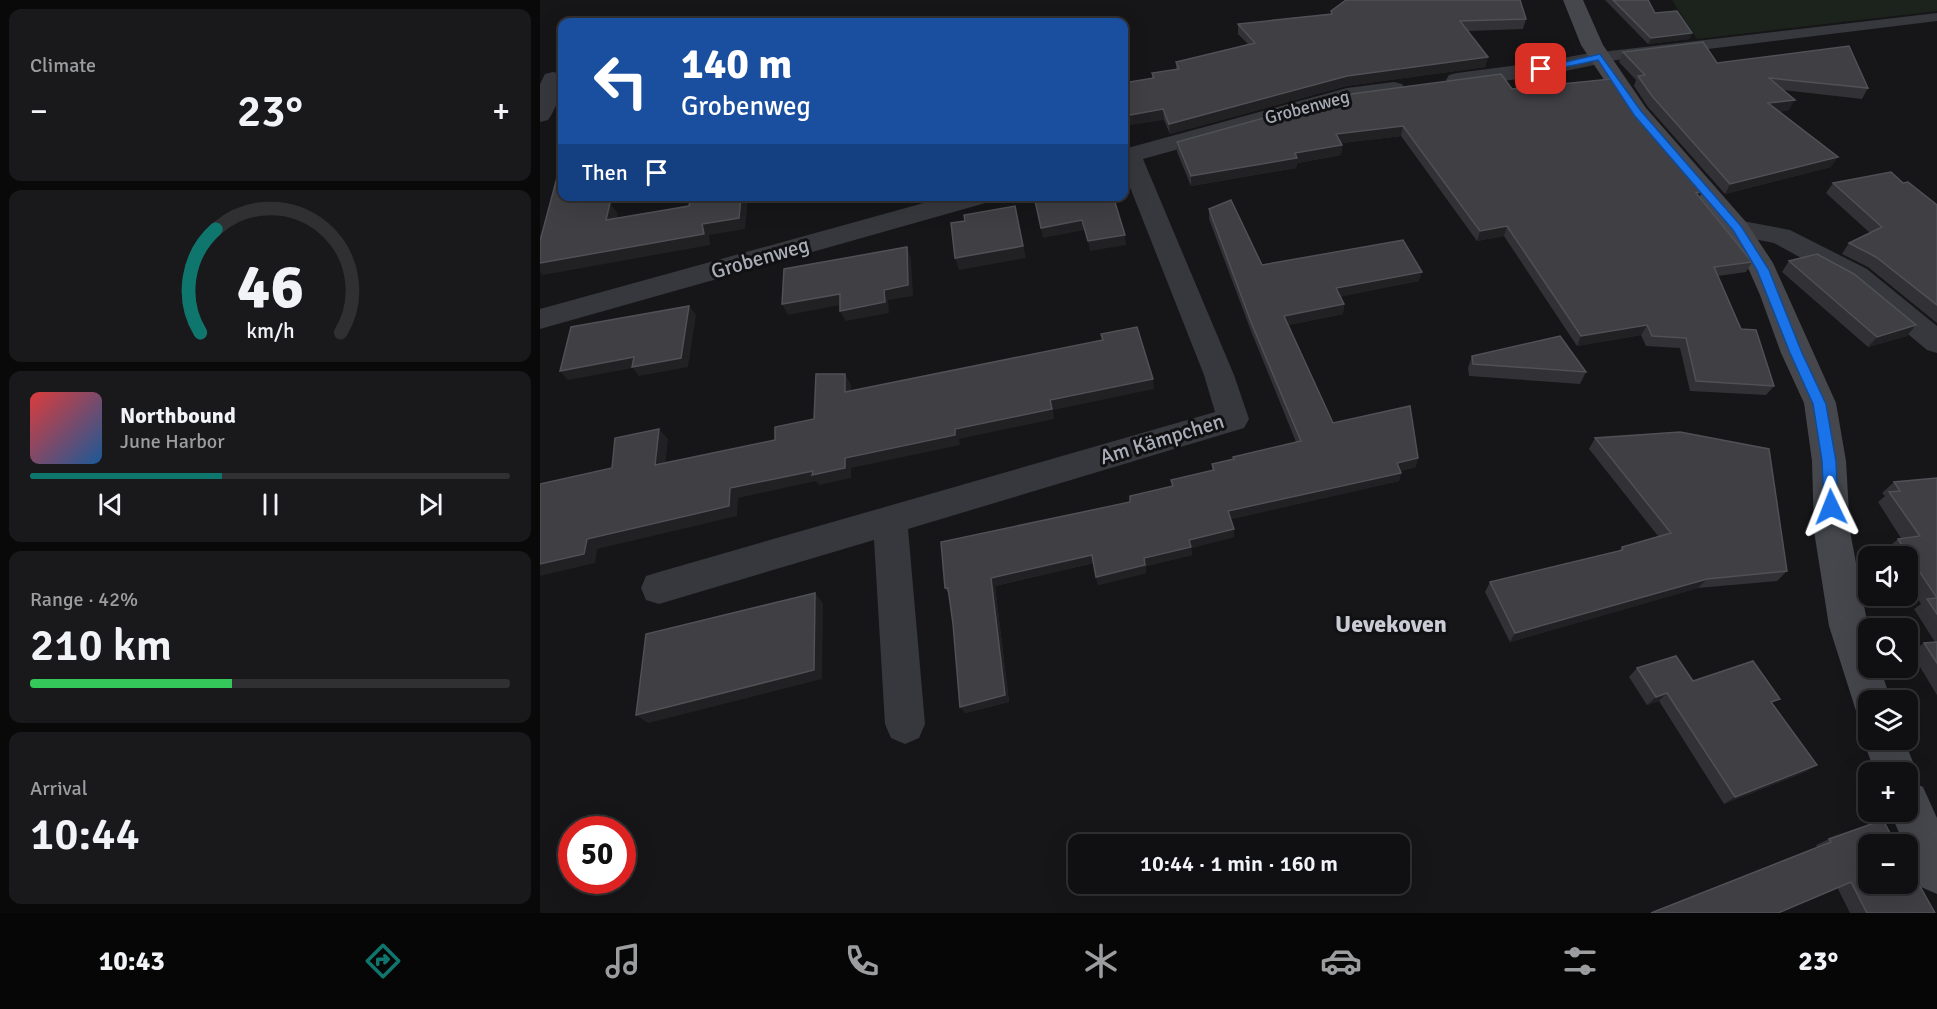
<!DOCTYPE html>
<meta charset="utf-8">
<style>
:root{--surface:#101012;--page:#19191b;--text:#f1f3f6;--muted:#9c9d9f;--line:#303032;--accent:#0f766e}
body{margin:0;font-family:Signika,sans-serif;background:var(--page);color:var(--text);height:100vh;display:flex;flex-direction:column;font-size:22px;white-space:nowrap}
*{box-sizing:border-box;margin:0}
p{font-size:20px;color:var(--muted)}
.icon{flex:none;width:33px;height:33px;fill:none;stroke:currentColor;stroke-width:2;stroke-linecap:round;stroke-linejoin:round}
.map{position:relative;flex:1;overflow:hidden}
.panel{display:flex;flex-direction:column;gap:9px;padding:9px;background:#09090a;width:540px}
.panel>*{flex:none}
.top-card{position:absolute;left:18px;top:18px;width:570px;height:183px;border-radius:12px;box-shadow:0 6px 24px #0002,0 0 0 2px var(--line);background:#1a4fa0;color:#fff;overflow:hidden}
.fabs{position:absolute;left:1318px;top:546px;display:grid;gap:12px}
.fabs a{display:grid;place-items:center;width:60px;height:60px;border-radius:12px;background:var(--surface);box-shadow:0 6px 24px #0002,0 0 0 2px var(--line);font-size:30px}
.speed{position:absolute;left:18px;top:816px;display:flex;gap:12px;font-size:30px;font-weight:700;text-align:center}
.speed>*{display:grid;place-content:center;width:78px;height:78px;border-radius:50%;background:var(--surface);box-shadow:0 6px 24px #0002,0 0 0 2px var(--line);line-height:1}
.speed .limit{border:9px solid #d22;background:#fff;color:#111}
.pin{position:absolute;display:grid;place-items:center;width:51px;height:51px;color:#fff;margin:-26px;border-radius:12px;box-shadow:0 3px 9px #0006}
.me{position:absolute;width:66px;margin:-33px;rotate:358deg;stroke-linejoin:round;filter:drop-shadow(0 0 4px #0008)}
.turn{display:flex;align-items:center;gap:21px;height:126px;padding:0 24px;font-size:27px}
.turn .icon{width:78px;height:78px;stroke-width:2.5}
.turn b{display:block;font-size:42px;line-height:51px}
.then{display:flex;align-items:center;height:57px;padding:0 24px;background:#0003;gap:12px;font-size:22px}
.big{font-size:45px;font-weight:600;line-height:1.1}
.panel .tile{flex:1;display:flex;flex-direction:column;justify-content:center;gap:9px;min-width:0;padding:0 21px;border-radius:12px;background:var(--page)}
.panel .dial{align-items:center;gap:0}
.dial svg{height:156px;overflow:visible;fill:none;stroke:var(--line);stroke-width:7;stroke-linecap:round;text-anchor:middle}
.dial text{fill:var(--text);stroke:none}
.song{display:flex;align-items:center;gap:18px}
.cover{width:72px;height:72px;border-radius:9px;background:linear-gradient(135deg,hsl(0 70% 55%),hsl(210 70% 35%))}
.played{height:6px;border-radius:3px;background:linear-gradient(90deg,var(--accent) 40%,var(--line) 40%)}
.keys{display:flex;justify-content:space-around;direction:ltr}
.heat{display:flex;justify-content:space-between;align-items:center;font-size:33px;direction:ltr}
.charge{height:9px;border-radius:4px;background:linear-gradient(90deg,#34c759 42%,var(--line) 0)}
.trip{position:absolute;left:528px;top:834px;width:342px;height:60px;border-radius:12px;background:var(--surface);box-shadow:0 6px 24px #0002,0 0 0 2px var(--line);font-weight:600;line-height:60px;text-align:center}
.tab-bar{display:flex;height:96px;justify-content:space-around;align-items:center;background:#060607;color:var(--muted)}
.tab-bar .icon{width:42px;height:42px}
.tab-bar .current{color:var(--accent)}
.tab-bar b{font-size:27px;color:var(--text)}
main{display:flex;flex:1;min-height:0}
.map>svg:first-child{display:block}
.green{fill:#1c231d}
.lines{fill:none;stroke-linecap:round;stroke-linejoin:round}
.service{fill:#37383d;fill-rule:evenodd}
.minor{fill:#37383d;fill-rule:evenodd}
.secondary{fill:#45474d;fill-rule:evenodd}
.wall{fill:#323236}
.shaded-wall{fill:#212124}
.building{fill:#3f3f44;stroke:#4f5156;stroke-width:1.5}
.route{fill:#1a73e8;stroke:#114b97;stroke-width:1.5}
.labels{text-anchor:middle;stroke-width:6;stroke-linejoin:round;paint-order:stroke}
.far-street-label{font-size:18px;fill:#a8adb8;stroke:#111113}
.street-label{font-size:21px;fill:#a8adb8;stroke:#111113}
.quarter-label{font-size:24px;font-weight:bold;fill:#c9ccd4;stroke:#111113}
</style>
<main>
<section class="panel">
<div class="tile"><p>Climate</p>
<div class="heat"><a>−</a><b class="big">23°</b><a>+</a></div>
</div>
<div class="tile dial"><svg viewBox="0 0 100 80">
<path d="M14 69A42 42 0 1 1 86 69"/>
<path d="M14 69A42 42 0 0 1 22 16" stroke="#0f766e"/>
<text x="50" y="56" font-size="32" font-weight="700">46</text>
<text x="50" y="72" font-size="11">km/h</text>
</svg></div>
<div class="tile">
<div class="song"><i class="cover"></i><div><b>Northbound</b><p>June Harbor</p></div></div>
<div class="played"></div>
<div class="keys"><svg class="icon" aria-label="previous" viewBox="0 0 24 24"><path d="M18 5L8 12l10 7zM5 5v14"/></svg><svg class="icon" aria-label="pause" viewBox="0 0 24 24"><path d="M8 5v14M16 5v14"/></svg><svg class="icon" aria-label="next" viewBox="0 0 24 24"><path d="M6 5l10 7-10 7zM19 5v14"/></svg></div>
</div>
<div class="tile"><p>Range · 42%</p><b class="big">210 km</b><div class="charge"></div></div>
<div class="tile"><p>Arrival</p><b class="big">10:44</b></div>
</section>
<div class="map">
<svg width="1397" height="913" viewBox="0 0 1397 913">
<rect width="100%" height="100%" fill="#161618"/>
<path class="green" d="M 1132,0 L 1397,0 L 1397,11 L 1157,39 Z"/>
<g class="lines">
<path class="service" d="M 1397,13 L 1397,21 L 1061,62 L 1053,57 L 1061,52 Z"/>
<path class="minor" d="M 1061,51 L 1069,52 L 1072,57 L 1069,62 L 1001,76 L 917,87 L 909,85 L 906,80 L 909,75 L 917,73 L 1001,62 Z
M 13,72 L 21,74 C 25,86 16,109 8,120 L 0,122 L 0,84 L 5,74 Z
M 854,82 L 862,84 L 865,89 L 862,94 L 809,102 L 603,159 L 694,375 L 709,419 L 704,428 L 368,529 L 385,724 L 379,738 L 365,744 L 351,738 L 345,724 L 334,540 L 119,604 L 106,600 L 101,588 L 106,576 L 119,572 L 675,412 L 664,375 L 584,172 L 584,149 L 807,88 Z
M 409,196 L 452,196 L 449,202 L 0,329 L 0,309 Z
M 1197,220 L 1250,230 L 1327,269 L 1397,326 L 1397,353 L 1387,350 L 1307,283 L 1234,243 L 1188,234 L 1184,228 L 1188,222 Z"/>
<path class="secondary" d="M 1023,0 L 1043,0 L 1063,45 L 1106,108 L 1206,222 L 1233,263 L 1296,403 L 1306,461 L 1310,531 L 1329,632 L 1329,668 L 1340,668 L 1351,700 L 1329,700 L 1329,719 L 1317,714 L 1289,626 L 1274,531 L 1272,461 L 1264,403 L 1241,353 L 1220,295 L 1209,270 L 1187,233 L 1086,113 L 1041,45 Z
M 1329,726 L 1329,740 L 1364,740 L 1377,772 L 1373,782 L 1383,787 L 1397,818 L 1397,894 L 1381,887 L 1368,855 L 1368,844 L 1364,844 L 1350,812 L 1368,812 L 1368,772 L 1335,772 L 1323,740 Z"/>
</g>
<path class="wall" d="M 1065,0 L 1108,0 L 1115,13 L 1152,33 L 1149,39 L 1108,44 Z
M 791,11 L 986,19 L 983,29 L 928,31 L 948,57 L 945,67 L 806,86 L 630,134 L 624,120 L 612,78 L 612,73 L 636,69 L 636,62 L 708,44 L 698,34 L 698,24 L 791,14 Z
M 1083,52 L 1177,63 L 1328,88 L 1322,99 L 1243,90 L 1249,110 L 1239,112 L 1291,167 L 1185,194 L 1108,107 L 1094,86 L 1096,80 L 1079,62 Z
M 972,89 L 1088,104 L 1160,197 L 1212,262 L 1206,272 L 1178,276 L 1201,329 L 1234,386 L 1226,395 L 1150,391 L 1140,348 L 1106,346 L 1101,335 L 1037,346 L 964,236 L 937,241 L 861,136 L 802,143 L 801,155 L 757,163 L 756,168 L 651,186 L 637,152 L 637,142 Z
M 1293,183 L 1363,183 L 1397,205 L 1397,323 L 1328,267 L 1302,254 L 1309,243 L 1330,233 L 1286,193 Z
M 669,209 L 722,265 L 879,281 L 801,296 L 804,304 L 803,314 L 748,325 L 793,423 L 876,467 L 860,471 L 861,473 L 859,481 L 691,519 L 694,529 L 694,537 L 651,548 L 652,555 L 606,566 L 606,573 L 558,585 L 554,563 L 455,586 L 469,702 L 425,713 L 413,624 L 409,594 L 405,588 L 590,502 L 632,486 L 631,480 L 672,470 L 672,464 L 693,459 L 693,457 L 756,442 L 711,331 L 669,219 Z
M 1249,261 L 1367,336 L 1328,347 L 1242,272 Z
M 932,356 L 1046,372 L 1040,384 L 929,376 L 928,368 Z
M 1055,438 L 1247,571 L 1237,581 L 1158,588 L 970,642 L 945,592 L 950,582 L 1079,551 L 1082,547 L 1118,536 L 1049,449 Z
M 1397,478 L 1397,695 L 1371,652 L 1384,643 L 1395,642 L 1374,609 L 1381,604 L 1368,583 L 1368,556 L 1351,556 L 1346,549 L 1358,539 L 1361,538 L 1338,502 L 1345,496 L 1342,493 L 1354,482 Z
M 1097,668 L 1153,681 L 1233,704 L 1277,765 L 1265,772 L 1184,804 L 1119,701 L 1107,705 L 1089,677 Z
M 1289,839 L 1395,913 L 1310,913 L 1276,845 Z"/>
<path class="shaded-wall" d="M 1152,33 L 1149,39 L 1108,44 L 1111,38 Z
M 948,57 L 945,67 L 806,86 L 630,134 L 629,124 L 807,76 Z
M 1255,100 L 1249,110 L 1222,114 L 1228,103 Z
M 623,109 L 624,120 L 584,126 L 584,116 Z
M 863,126 L 861,136 L 795,144 L 796,134 Z
M 802,145 L 801,155 L 757,163 L 756,168 L 651,186 L 651,176 L 755,153 Z
M 1298,157 L 1291,167 L 1185,194 L 1190,184 Z
M 1163,191 L 1157,201 L 1156,193 Z
M 56,196 L 65,196 L 63,206 Z
M 201,196 L 208,196 L 205,229 L 169,235 L 170,245 L 3,275 L 0,272 L 0,263 L 162,224 Z
M 70,203 L 78,214 L 74,231 L 66,220 Z
M 475,206 L 486,258 L 419,270 L 415,258 Z
M 542,220 L 544,230 L 503,238 L 501,228 Z
M 967,226 L 964,236 L 937,241 L 940,231 Z
M 585,235 L 586,245 L 550,251 L 548,241 Z
M 367,247 L 371,258 L 373,296 L 348,300 L 349,313 L 306,321 L 300,311 L 344,290 Z
M 882,272 L 879,281 L 795,298 L 796,288 Z
M 300,294 L 305,304 L 248,315 L 242,304 Z
M 804,304 L 803,314 L 743,326 L 744,316 Z
M 149,306 L 156,315 L 148,367 L 99,376 L 93,368 L 28,380 L 20,371 L 94,357 Z
M 1107,325 L 1101,335 L 1037,346 L 1041,336 Z
M 1376,325 L 1367,336 L 1328,347 L 1337,337 Z
M 305,374 L 311,385 L 311,402 L 305,392 Z
M 613,379 L 614,389 L 513,410 L 514,419 L 419,439 L 420,445 L 311,468 L 311,478 L 279,485 L 276,481 L 198,498 L 197,516 L 57,549 L 55,563 L 0,576 L 0,564 L 47,539 L 190,488 L 415,429 L 510,400 Z
M 119,429 L 128,439 L 124,475 L 115,465 Z
M 878,458 L 876,467 L 855,472 L 857,463 Z
M 861,473 L 859,481 L 688,520 L 688,511 Z
M 694,529 L 694,537 L 651,548 L 652,555 L 606,566 L 606,573 L 558,585 L 556,577 L 649,540 Z
M 552,555 L 554,563 L 455,586 L 469,702 L 425,713 L 420,707 L 451,578 Z
M 1167,579 L 1158,588 L 970,642 L 975,633 Z
M 275,593 L 283,603 L 282,679 L 108,723 L 96,715 Z
M 1127,693 L 1119,701 L 1107,705 L 1116,697 Z
M 1277,765 L 1265,772 L 1184,804 L 1195,797 Z"/>
<path class="building" d="M 806,0 L 980,0 L 986,19 L 920,21 L 948,57 L 807,76 L 629,124 L 623,109 L 584,116 L 584,83 L 614,78 L 612,73 L 639,69 L 636,62 L 715,43 L 698,24 L 792,14 L 791,11 Z
M 1073,0 L 1108,0 L 1115,13 L 1137,11 L 1152,33 L 1111,38 Z
M 1163,42 L 1177,63 L 1309,46 L 1328,88 L 1229,78 L 1255,100 L 1228,103 L 1298,157 L 1190,184 L 1112,96 L 1098,76 L 1105,75 L 1083,52 Z
M 961,74 L 972,89 L 1071,79 L 1088,104 L 1163,191 L 1156,193 L 1212,262 L 1174,267 L 1201,329 L 1216,330 L 1234,386 L 1156,381 L 1146,338 L 1112,336 L 1107,325 L 1041,336 L 967,226 L 940,231 L 863,126 L 796,134 L 802,145 L 755,153 L 757,158 L 651,176 L 637,142 L 811,94 Z
M 22,169 L 22,196 L 57,196 L 70,203 L 66,220 L 149,206 L 151,196 L 201,196 L 199,218 L 162,224 L 164,234 L 0,263 L 0,241 L 19,170 Z
M 1351,172 L 1363,183 L 1368,182 L 1397,205 L 1397,305 L 1336,257 L 1309,243 L 1342,227 L 1293,183 Z
M 494,196 L 573,196 L 585,235 L 548,241 L 542,220 L 501,228 Z
M 691,200 L 722,265 L 863,240 L 882,272 L 796,288 L 804,304 L 744,316 L 793,423 L 870,406 L 878,458 L 857,463 L 861,473 L 688,511 L 694,529 L 649,540 L 651,547 L 604,558 L 605,565 L 556,577 L 552,555 L 451,578 L 465,695 L 420,707 L 413,624 L 408,588 L 405,588 L 401,542 L 590,502 L 590,496 L 633,486 L 631,480 L 674,470 L 672,464 L 694,459 L 693,457 L 761,441 L 711,322 L 669,209 Z
M 475,206 L 483,246 L 415,258 L 411,223 L 425,221 L 424,215 Z
M 367,247 L 368,285 L 344,290 L 345,302 L 300,311 L 300,294 L 242,304 L 244,269 Z
M 1277,254 L 1314,274 L 1376,325 L 1337,337 L 1249,261 Z
M 149,306 L 141,358 L 92,367 L 94,357 L 20,371 L 31,327 Z
M 597,327 L 613,379 L 510,400 L 512,409 L 415,429 L 415,435 L 305,458 L 305,468 L 272,475 L 273,471 L 190,488 L 189,506 L 47,539 L 44,554 L 0,564 L 0,484 L 72,468 L 75,438 L 119,429 L 115,465 L 235,440 L 235,427 L 274,419 L 276,374 L 305,374 L 305,392 L 563,340 L 561,334 Z
M 1020,336 L 1046,372 L 933,364 L 932,356 Z
M 1140,432 L 1229,449 L 1247,571 L 1167,579 L 975,633 L 950,582 L 1083,550 L 1082,547 L 1131,533 L 1055,438 Z
M 1397,478 L 1397,598 L 1358,539 L 1380,536 L 1349,492 L 1360,491 L 1354,482 Z
M 275,593 L 274,670 L 96,715 L 106,634 Z
M 1397,598 L 1397,614 L 1387,599 Z
M 1397,642 L 1397,663 L 1384,643 Z
M 1136,656 L 1153,681 L 1213,661 L 1240,699 L 1231,702 L 1277,765 L 1195,797 L 1127,693 L 1116,697 L 1097,668 Z
M 1343,820 L 1356,844 L 1329,844 L 1329,884 L 1368,884 L 1368,865 L 1395,913 L 1327,913 L 1311,882 L 1238,913 L 1111,913 L 1291,842 L 1289,839 Z"/>
<path class="route" d="M 1060,54 L 1101,111 L 1201,226 L 1229,270 L 1262,353 L 1286,404 L 1296,461 L 1298,507 L 1296,512 L 1286,512 L 1284,507 L 1282,461 L 1273,404 L 1250,353 L 1217,270 L 1193,230 L 1094,115 L 1058,60 L 1001,72 L 996,69 Z"/>
<g class="labels">
<g class="far-street-label">
<text transform="translate(767 107) rotate(-15)" y="6">Grobenweg</text>
</g>
<g class="street-label">
<text transform="translate(220 258) rotate(-16)" y="7">Grobenweg</text>
<text transform="translate(622 439) rotate(-17)" y="7">Am Kämpchen</text>
</g>
<g class="quarter-label">
<text x="851" y="632">Uevekoven</text>
</g>
</g>
</svg>
<div class="fabs">
<a><svg class="icon" aria-label="sound" viewBox="0 0 24 24"><path d="M4 9h4l5-4v14l-5-4H4zM17 9q2 3 0 6"/></svg></a>
<a><svg class="icon" aria-label="search" viewBox="0 0 24 24"><circle cx="10" cy="10" r="6"/><path d="M15 15l6 6"/></svg></a>
<a><svg class="icon" aria-label="layers" viewBox="0 0 24 24"><path d="M12 4l9 5-9 5-9-5zM3 14l9 5 9-5"/></svg></a>
<a>+</a>
<a>−</a>
</div>
<div class="speed"><div class="limit">50</div></div>
<div class="pin" style="left:1001px;top:69px;background:#d93025"><svg class="icon" aria-label="arrive" viewBox="0 0 24 24"><path d="M6 21V4h12l-3 4 3 4H6"/></svg></div>
<svg class="me" style="left:1291px;top:507px" viewBox="-20 -20 40 40"><path d="M0-17L14 15 0 8-14 15z" fill="#1a73e8" stroke="#fff" stroke-width="4"/></svg>
<div class="trip">10:44 · 1 min · 160 m</div>
<div class="top-card">
<div class="turn"><svg class="icon" aria-label="left" viewBox="0 0 24 24"><path d="M17 20v-9H6M10 6l-5 5 5 5"/></svg><div><b>140 m</b>Grobenweg</div></div>
<div class="then">Then<svg class="icon" aria-label="arrive" viewBox="0 0 24 24"><path d="M6 21V4h12l-3 4 3 4H6"/></svg></div>
</div>
</div>
</main>
<nav class="tab-bar">
<b>10:43</b>
<svg class="icon current" aria-label="directions" viewBox="0 0 24 24"><path d="M12 3l9 9-9 9-9-9zM9 14v-3h6M13 9l2 2-2 2"/></svg>
<svg class="icon" aria-label="music" viewBox="0 0 24 24"><path d="M9 18V5l10-2v13"/><circle cx="6" cy="18" r="3"/><circle cx="16" cy="16" r="3"/></svg>
<svg class="icon" aria-label="phone" viewBox="0 0 24 24"><path d="M5 4h4l2 5-3 2q2 4 5 5l2-3 5 2v4C11 20 4 13 5 4z"/></svg>
<svg class="icon" aria-label="climate" viewBox="0 0 24 24"><path d="M12 3v18M4 7l16 10M4 17L20 7"/></svg>
<svg class="icon" aria-label="car" viewBox="0 0 24 24"><path d="M5 17H2v-5l4-1 3-4h7l3 4 3 1v5h-3M9 17h6M6 11h13"/><circle cx="7" cy="17" r="2"/><circle cx="17" cy="17" r="2"/></svg>
<svg class="icon" aria-label="filters" viewBox="0 0 24 24"><path d="M4 7h16M4 17h16"/><circle cx="9" cy="7" r="2"/><circle cx="15" cy="17" r="2"/></svg>
<b>23°</b>
</nav>
